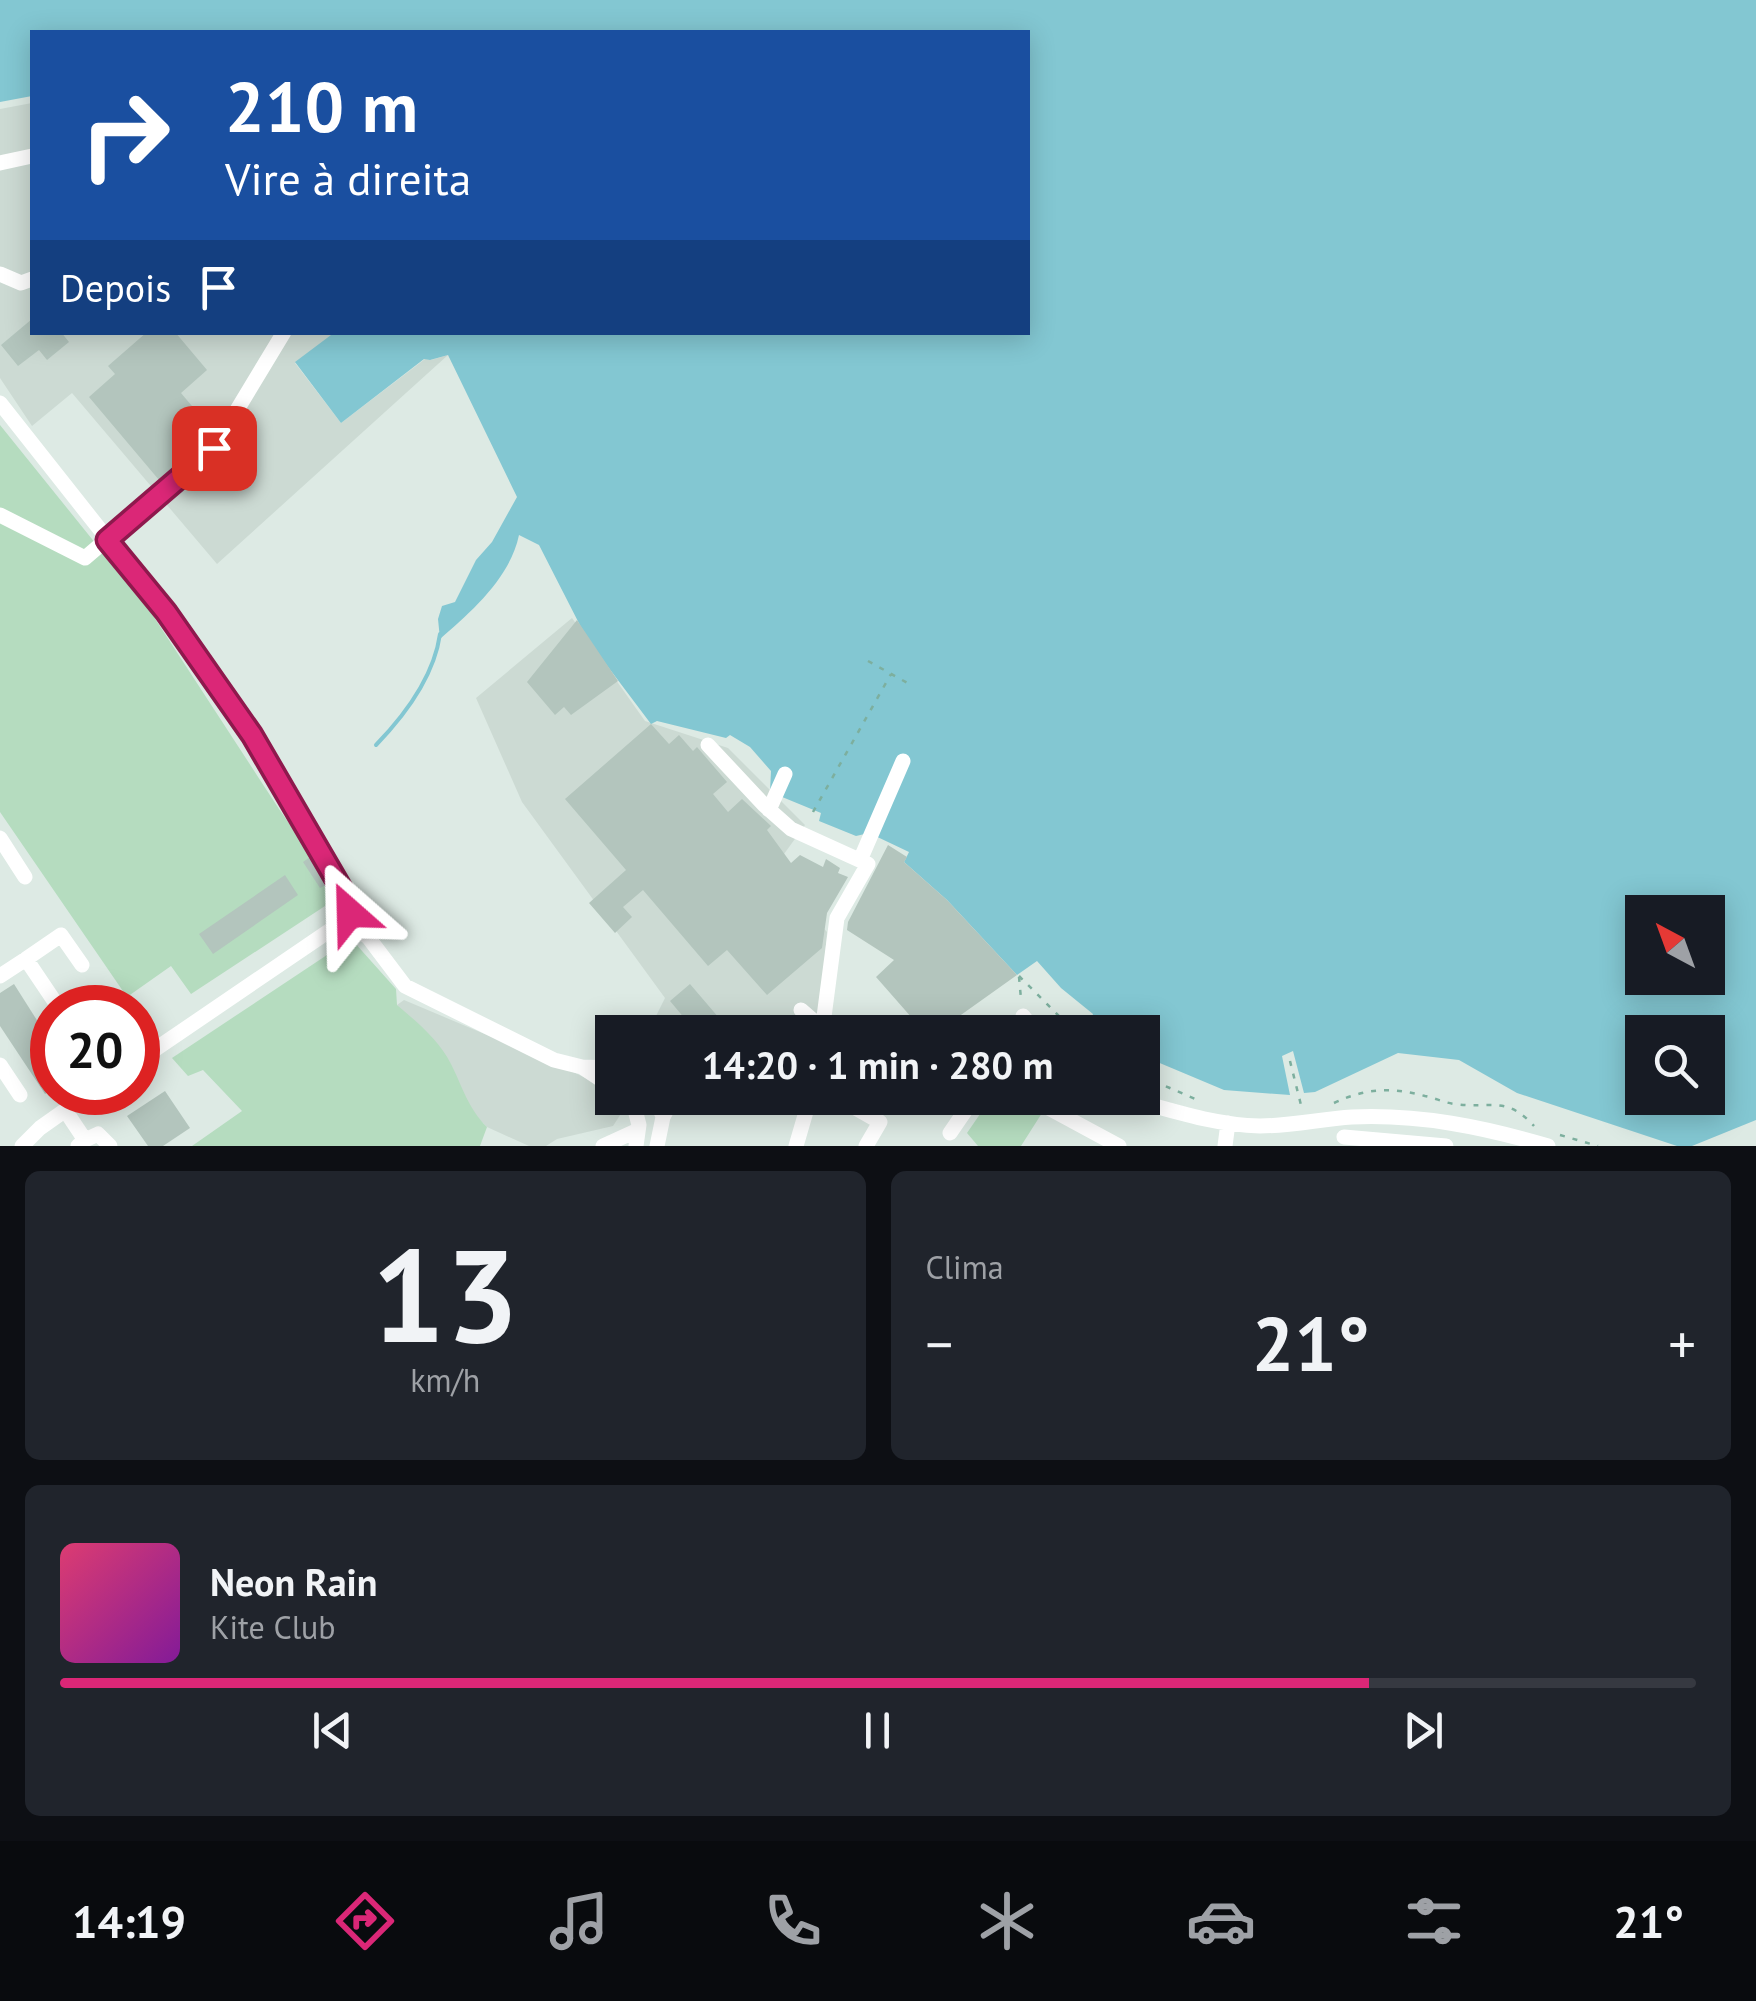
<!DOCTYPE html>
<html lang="pt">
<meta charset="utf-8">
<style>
:root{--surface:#171b24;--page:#20242c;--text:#f1f3f6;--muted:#9ea1a6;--line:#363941;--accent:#db2777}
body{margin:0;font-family:"PT Sans",sans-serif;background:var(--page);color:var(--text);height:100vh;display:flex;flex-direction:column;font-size:38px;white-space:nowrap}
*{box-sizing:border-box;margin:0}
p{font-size:32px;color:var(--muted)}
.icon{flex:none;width:55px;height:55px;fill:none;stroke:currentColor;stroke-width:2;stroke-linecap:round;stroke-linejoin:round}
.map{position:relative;height:1146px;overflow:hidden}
.drawer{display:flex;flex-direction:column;gap:25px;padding:25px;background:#0d0f14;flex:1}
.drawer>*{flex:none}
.top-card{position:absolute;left:30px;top:30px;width:1000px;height:305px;border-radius:0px;box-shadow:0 5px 25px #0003;background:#1a4fa0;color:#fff;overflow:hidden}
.needle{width:65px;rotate:319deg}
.buttons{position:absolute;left:1625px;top:895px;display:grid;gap:20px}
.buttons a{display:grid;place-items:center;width:100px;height:100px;border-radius:0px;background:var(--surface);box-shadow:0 5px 25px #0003;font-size:50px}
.speed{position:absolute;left:30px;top:985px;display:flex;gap:20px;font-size:50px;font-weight:700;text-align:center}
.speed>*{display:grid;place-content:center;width:130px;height:130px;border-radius:50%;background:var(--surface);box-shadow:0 5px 25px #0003;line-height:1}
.speed .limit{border:15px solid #d22;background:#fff;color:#111}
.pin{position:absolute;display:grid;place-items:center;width:85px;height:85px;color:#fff;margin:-42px;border-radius:20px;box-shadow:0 5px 15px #0006}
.me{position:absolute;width:110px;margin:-55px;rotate:335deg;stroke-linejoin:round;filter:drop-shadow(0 0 8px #0008)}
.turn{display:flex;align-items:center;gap:35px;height:210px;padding:0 30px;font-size:45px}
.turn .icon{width:130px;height:130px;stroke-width:2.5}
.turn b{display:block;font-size:70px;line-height:85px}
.then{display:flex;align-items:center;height:95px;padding:0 30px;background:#0003;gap:20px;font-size:38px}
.big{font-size:75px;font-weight:700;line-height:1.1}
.drawer .tile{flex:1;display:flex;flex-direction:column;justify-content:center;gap:15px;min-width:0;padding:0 35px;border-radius:15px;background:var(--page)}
.drawer .dial{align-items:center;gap:0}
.dial b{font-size:130px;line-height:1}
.song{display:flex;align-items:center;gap:30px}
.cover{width:120px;height:120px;border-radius:15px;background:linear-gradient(135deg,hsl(340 70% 55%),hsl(290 70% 35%))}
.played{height:10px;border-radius:5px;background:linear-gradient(90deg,var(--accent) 80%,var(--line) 80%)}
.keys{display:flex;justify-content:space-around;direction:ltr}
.heat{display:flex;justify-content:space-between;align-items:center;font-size:55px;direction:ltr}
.drawer .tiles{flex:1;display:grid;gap:25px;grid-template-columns:1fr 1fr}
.tile:last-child{grid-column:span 2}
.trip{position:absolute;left:595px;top:1015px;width:565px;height:100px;border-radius:0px;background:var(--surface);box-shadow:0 5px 25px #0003;font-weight:700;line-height:100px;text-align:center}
.menu{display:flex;height:160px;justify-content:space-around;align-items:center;background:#090b0e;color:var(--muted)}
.menu .icon{width:70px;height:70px}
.menu .selected{color:var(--accent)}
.menu b{font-size:45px;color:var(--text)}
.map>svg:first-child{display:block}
.built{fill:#ccdad3}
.green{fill:#b5dcbf}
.water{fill:#83c7d2;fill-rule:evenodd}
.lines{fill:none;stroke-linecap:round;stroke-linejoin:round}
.stream{stroke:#83c7d2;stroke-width:4}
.building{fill:#b3c5bd}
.path{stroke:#7daf9e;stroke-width:2.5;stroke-dasharray:5 8;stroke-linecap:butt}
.minor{stroke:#fff;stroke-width:15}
.route-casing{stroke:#8e194d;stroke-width:25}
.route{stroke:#db2777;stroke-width:18}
</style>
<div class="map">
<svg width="1756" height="1146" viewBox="0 0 1756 1146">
<rect width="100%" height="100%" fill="#ddeae4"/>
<path class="built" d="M 32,103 L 32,332 L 335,333 L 295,363 L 341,423 L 425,359 L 431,360 L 448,355 L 217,564 L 72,393 L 32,426 L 0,378 L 0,109 Z
M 572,618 L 645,721 L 728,748 L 805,825 L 771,872 L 827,932 L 819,1031 L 648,1032 L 665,998 L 522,802 L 476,698 Z
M 404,1000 L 565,1068 L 612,1091 L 612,1098 L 626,1098 L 628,1103 L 613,1126 L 557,1139 L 546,1146 L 529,1146 L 487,1127 L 472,1112 L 462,1091 L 397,1005 Z"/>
<path class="green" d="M 0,425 L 150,611 L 279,809 L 330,882 L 328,884 L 334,892 L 325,906 L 191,994 L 171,966 L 127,997 L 0,812 Z
M 342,935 L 354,942 L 396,989 L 397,1005 C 418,1023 439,1040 451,1064 C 463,1088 468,1108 487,1127 L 480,1146 L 192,1146 L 242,1111 L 203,1070 L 188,1076 L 172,1058 L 336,949 L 329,939 Z
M 991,1098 L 1016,1098 L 1042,1113 L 1021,1146 L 978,1146 L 967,1133 Z"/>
<path class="water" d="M 0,0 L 1756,0 L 1756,1120 L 1692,1146 L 1677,1146 L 1517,1093 L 1459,1060 L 1398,1053 L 1315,1092 L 1304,1093 L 1293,1051 L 1282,1056 L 1290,1095 L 1224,1090 L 1143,1056 L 1142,1032 L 1101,1032 L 1090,1023 L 1093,1014 L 1061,988 L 1037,961 L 1017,975 L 947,900 L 904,862 L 909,852 L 869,833 L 856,836 L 819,821 L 821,813 L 770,792 L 771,771 L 750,747 L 730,735 L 726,738 L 657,721 L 651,724 L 587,639 L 539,545 L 519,535 C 510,578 472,611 440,639 L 438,619 L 442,606 L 455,602 L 476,560 L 492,542 L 517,497 L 448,355 L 430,360 L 424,359 L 341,423 L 295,362 L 335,332 L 1028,332 L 1028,32 L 32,32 L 32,96 L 0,102 ZM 1642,912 L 1708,912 L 1708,978 L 1642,978 ZM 1642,1032 L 1708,1032 L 1708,1098 L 1642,1098 Z"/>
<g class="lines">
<path class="stream" d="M 376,745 C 405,715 434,677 440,634"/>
</g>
<path class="building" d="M 32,319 L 32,332 L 61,332 L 69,342 L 47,360 L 39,350 L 18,366 L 1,345 Z
M 147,332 L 175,332 L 207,370 L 181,393 L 208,425 L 183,446 L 189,454 L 159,480 L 89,397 L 115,374 L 108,366 Z
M 577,620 L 618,681 L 571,715 L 564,707 L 555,715 L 527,682 Z
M 651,724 L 669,744 L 679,735 L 693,751 L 697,747 L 727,782 L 713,794 L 728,812 L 742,799 L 771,826 L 767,830 L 791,863 L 800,855 L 823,867 L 826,859 L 840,868 L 838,873 L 848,877 L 827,913 L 822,948 L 767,995 L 727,950 L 708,966 L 643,890 L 623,907 L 632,917 L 615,933 L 589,903 L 626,870 L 565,799 Z
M 888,845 L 907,857 L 904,862 L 947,900 L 1017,975 L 937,1032 L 906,1022 L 912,1018 L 876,977 L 894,960 L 847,930 L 848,922 Z
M 310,857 L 326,885 L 320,888 L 303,862 Z
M 285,875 L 298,895 L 213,954 L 199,934 Z
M 14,984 L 52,1044 L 52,1090 L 45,1094 L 0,1026 L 0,993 Z
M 690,984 L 731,1032 L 696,1032 L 670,1001 Z
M 165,1091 L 190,1128 L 163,1146 L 148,1146 L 127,1116 Z"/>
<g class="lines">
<path class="path" d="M 868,661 L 911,685
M 813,812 L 891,674
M 1019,976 L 1075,1032
M 1019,977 L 1021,999
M 1290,1061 L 1302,1109
M 1142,1076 L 1200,1101
M 1334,1103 C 1366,1088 1391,1087 1425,1096 C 1435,1098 1445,1103 1455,1104 C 1491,1109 1506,1095 1534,1126
M 1560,1135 L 1598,1146"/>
<path class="minor" d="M 0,163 L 32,156
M 0,274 L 21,283 L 32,279
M 0,403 L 166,613 L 252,735 L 345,895 L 351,925
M 0,515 L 85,558 L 214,448 L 284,332
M 708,745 L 764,805 L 791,829 L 868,864 L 837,918 L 822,1032
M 769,810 L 785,774
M 0,838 L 25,877
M 861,858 L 903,761
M 351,925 L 368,937 L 405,986 L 554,1060 L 582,1067 L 612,1068
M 26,959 L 61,935 L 82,965
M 0,976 L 26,959 L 59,1008
M 801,1010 L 823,1029
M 1023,1016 L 1036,1032
M 834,1032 L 862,1025 L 900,1032
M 138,1061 L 329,931 L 351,925
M 0,1065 L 20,1095
M 582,1067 L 612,1087
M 632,1098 L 639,1125 L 636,1146
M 656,1098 L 663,1117
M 838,1098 L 880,1122 L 866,1146
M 1030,1098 L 1119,1146
M 1126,1098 C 1170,1110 1214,1125 1260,1126 C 1291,1126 1321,1119 1352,1117 C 1420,1114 1483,1127 1548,1146
M 65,1110 L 85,1140 L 78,1146
M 950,1133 L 974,1098
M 1344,1137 L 1446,1146
M 85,1140 L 98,1134 L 110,1146
M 22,1146 L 40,1128 L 91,1092
M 603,1146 L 638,1130
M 657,1146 L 663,1117 L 673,1098
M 796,1146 L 810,1098
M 1225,1146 L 1228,1123"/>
</g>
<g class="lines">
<g class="route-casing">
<path id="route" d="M 214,448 L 107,540 L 166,612 L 252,735 L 345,895 L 350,913"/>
</g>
<use href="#route" class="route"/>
</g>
</svg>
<div class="buttons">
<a><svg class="needle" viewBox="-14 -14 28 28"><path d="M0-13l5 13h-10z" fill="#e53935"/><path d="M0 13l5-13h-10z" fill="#9ea1a6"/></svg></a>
<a><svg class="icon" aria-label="search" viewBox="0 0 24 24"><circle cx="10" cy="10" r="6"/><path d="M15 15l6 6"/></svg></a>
</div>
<div class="speed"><div class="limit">20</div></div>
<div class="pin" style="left:214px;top:448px;background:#d93025"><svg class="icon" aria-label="arrive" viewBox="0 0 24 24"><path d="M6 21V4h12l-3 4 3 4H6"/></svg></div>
<svg class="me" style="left:350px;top:913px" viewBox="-20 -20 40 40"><path d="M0-17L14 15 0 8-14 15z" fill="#db2777" stroke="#fff" stroke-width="4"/></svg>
<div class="trip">14:20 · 1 min · 280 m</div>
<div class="top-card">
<div class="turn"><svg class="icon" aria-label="right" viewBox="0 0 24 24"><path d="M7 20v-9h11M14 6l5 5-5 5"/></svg><div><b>210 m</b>Vire à direita</div></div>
<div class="then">Depois<svg class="icon" aria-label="arrive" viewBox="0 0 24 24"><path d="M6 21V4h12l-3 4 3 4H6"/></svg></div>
</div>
</div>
<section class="drawer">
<div class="tiles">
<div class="tile dial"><b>13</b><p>km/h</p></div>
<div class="tile"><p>Clima</p>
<div class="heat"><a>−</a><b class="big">21°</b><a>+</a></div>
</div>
<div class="tile">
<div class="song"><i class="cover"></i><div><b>Neon Rain</b><p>Kite Club</p></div></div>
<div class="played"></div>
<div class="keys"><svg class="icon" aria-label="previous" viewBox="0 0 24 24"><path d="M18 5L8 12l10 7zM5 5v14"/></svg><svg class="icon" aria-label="pause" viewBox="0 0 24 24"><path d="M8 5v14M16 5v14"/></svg><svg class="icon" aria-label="next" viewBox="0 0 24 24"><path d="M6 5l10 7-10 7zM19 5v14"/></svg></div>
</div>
</div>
</section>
<nav class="menu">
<b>14:19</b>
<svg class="icon selected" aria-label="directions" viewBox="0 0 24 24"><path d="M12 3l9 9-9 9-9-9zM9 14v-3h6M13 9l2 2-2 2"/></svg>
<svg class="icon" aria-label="music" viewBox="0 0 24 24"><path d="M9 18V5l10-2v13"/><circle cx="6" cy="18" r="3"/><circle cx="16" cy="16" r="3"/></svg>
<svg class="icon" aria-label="phone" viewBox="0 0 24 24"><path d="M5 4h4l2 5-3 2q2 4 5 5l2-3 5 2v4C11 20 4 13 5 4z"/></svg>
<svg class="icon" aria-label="climate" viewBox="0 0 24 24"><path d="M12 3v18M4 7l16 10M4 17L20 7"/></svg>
<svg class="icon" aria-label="car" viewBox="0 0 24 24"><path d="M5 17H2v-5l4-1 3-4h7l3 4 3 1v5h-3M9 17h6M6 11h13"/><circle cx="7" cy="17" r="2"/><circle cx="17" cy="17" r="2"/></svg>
<svg class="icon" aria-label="filters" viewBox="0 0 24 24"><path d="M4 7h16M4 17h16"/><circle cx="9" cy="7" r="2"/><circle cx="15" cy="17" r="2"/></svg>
<b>21°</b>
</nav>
